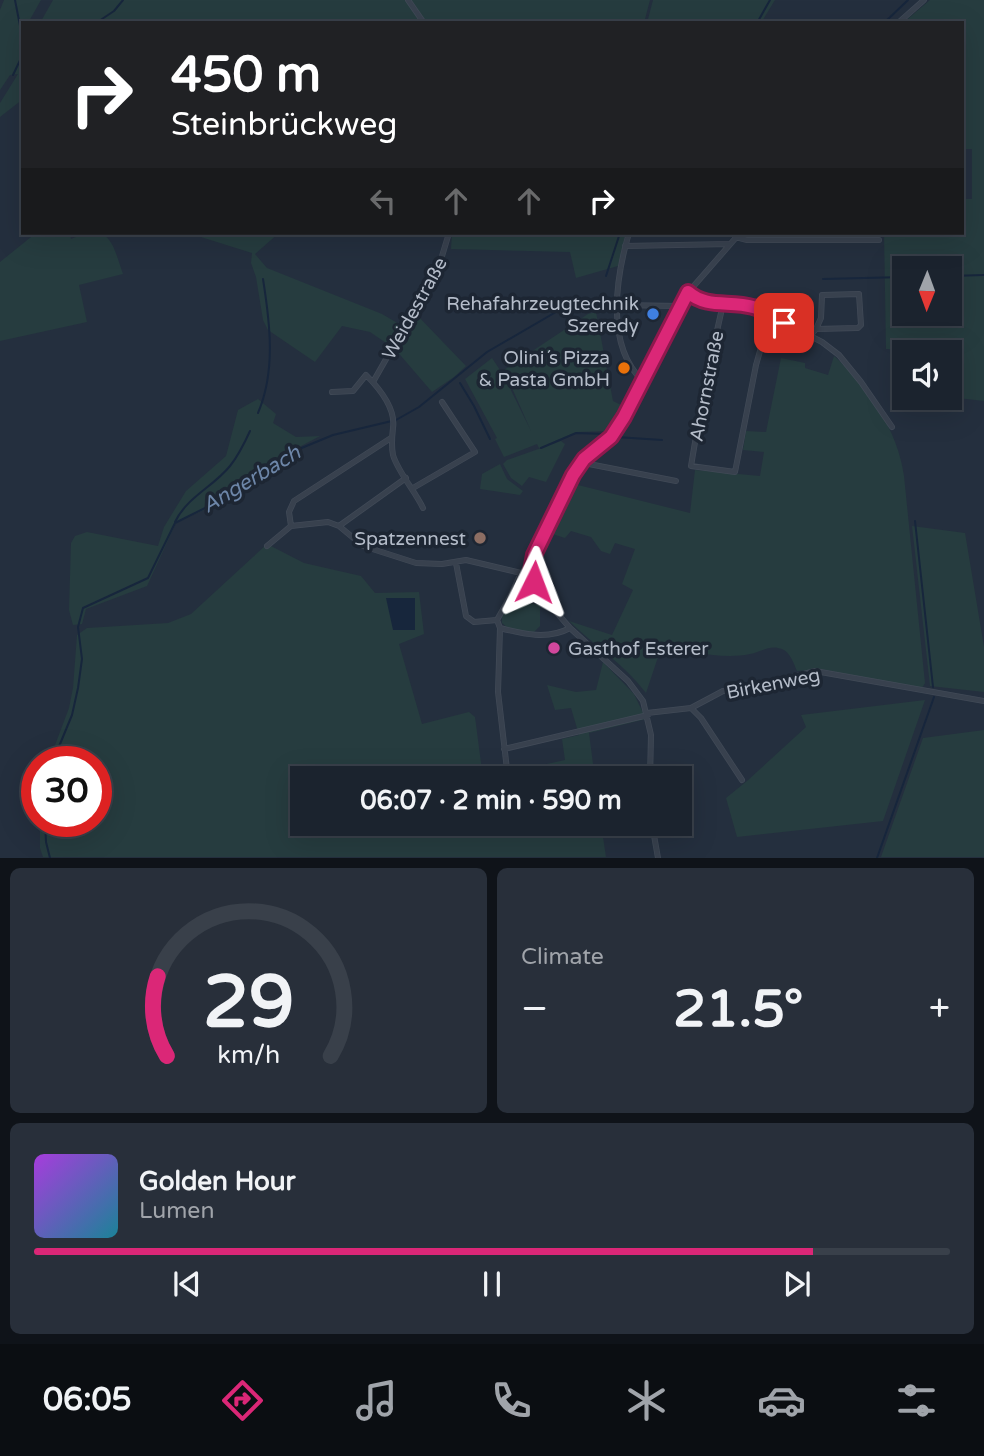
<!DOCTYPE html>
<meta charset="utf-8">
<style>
:root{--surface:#1b232e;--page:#282f3a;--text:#f1f3f6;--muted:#a0a4aa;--line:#39404a;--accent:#db2777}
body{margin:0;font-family:"Varela Round",sans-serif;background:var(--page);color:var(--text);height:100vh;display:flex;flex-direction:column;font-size:26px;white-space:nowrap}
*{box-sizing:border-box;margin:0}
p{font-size:23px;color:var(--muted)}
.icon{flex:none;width:38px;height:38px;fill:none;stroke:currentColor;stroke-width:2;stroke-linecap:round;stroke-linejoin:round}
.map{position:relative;height:858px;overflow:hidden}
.panel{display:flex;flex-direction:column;gap:10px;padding:10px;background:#0f1319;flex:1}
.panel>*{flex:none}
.top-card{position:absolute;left:21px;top:21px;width:943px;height:214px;border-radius:0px;box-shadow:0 7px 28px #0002,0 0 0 2px var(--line);background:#202124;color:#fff;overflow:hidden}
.needle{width:46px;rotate:181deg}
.buttons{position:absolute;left:892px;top:256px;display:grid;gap:14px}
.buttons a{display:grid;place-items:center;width:70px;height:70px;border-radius:0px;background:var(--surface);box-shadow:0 7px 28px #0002,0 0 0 2px var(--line);font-size:35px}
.speed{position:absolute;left:21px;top:746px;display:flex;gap:14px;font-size:35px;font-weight:700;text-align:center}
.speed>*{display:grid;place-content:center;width:91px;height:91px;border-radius:50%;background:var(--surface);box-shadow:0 7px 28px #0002,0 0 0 2px var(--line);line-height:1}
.speed .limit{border:10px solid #d22;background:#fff;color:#111}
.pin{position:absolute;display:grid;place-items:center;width:60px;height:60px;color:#fff;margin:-30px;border-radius:14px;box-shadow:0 4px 10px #0006}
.me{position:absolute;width:77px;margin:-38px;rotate:3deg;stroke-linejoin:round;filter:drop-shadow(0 0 5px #0008)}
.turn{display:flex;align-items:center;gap:24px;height:147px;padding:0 35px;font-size:32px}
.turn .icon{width:91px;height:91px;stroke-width:2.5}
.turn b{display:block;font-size:49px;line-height:60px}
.lanes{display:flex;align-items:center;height:66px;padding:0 35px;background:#0003;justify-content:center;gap:35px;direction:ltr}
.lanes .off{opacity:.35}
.big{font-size:52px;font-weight:800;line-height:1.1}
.panel .tile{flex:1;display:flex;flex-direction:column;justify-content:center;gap:10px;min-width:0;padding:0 24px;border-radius:10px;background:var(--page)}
.panel .dial{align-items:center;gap:0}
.dial svg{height:182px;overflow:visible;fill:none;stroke:var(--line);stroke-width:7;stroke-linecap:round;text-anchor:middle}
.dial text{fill:var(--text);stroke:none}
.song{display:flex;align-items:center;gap:21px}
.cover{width:84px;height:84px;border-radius:10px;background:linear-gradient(135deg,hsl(280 70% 55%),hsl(190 70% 35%))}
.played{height:7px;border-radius:4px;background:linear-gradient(90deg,var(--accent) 85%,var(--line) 85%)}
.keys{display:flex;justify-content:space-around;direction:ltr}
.heat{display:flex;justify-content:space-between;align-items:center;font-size:38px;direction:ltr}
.panel .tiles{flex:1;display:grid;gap:10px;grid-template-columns:1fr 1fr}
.tile:last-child{grid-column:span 2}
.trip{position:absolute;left:290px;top:766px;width:402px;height:70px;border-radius:0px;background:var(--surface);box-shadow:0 7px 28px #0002,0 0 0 2px var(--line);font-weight:800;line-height:70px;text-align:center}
.tabs{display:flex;height:112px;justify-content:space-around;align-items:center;background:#0b0e12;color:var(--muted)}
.tabs .icon{width:49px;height:49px}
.tabs .on{color:var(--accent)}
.tabs b{font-size:32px;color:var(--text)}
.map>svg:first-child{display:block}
.green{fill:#263c3f;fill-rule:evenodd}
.water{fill:#17263c}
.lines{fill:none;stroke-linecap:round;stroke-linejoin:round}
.stream{stroke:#17263c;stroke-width:2}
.minor-casing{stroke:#414a57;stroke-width:6}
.minor{stroke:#38414e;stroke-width:4.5}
.route-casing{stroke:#8e194d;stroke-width:18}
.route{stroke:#db2777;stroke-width:12}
.shop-dot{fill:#3f7fe0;stroke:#1d2633;stroke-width:2.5}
.food-dot{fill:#e8710a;stroke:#1d2633;stroke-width:2.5}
.education-dot{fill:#8d6e63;stroke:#1d2633;stroke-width:2.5}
.hotel-dot{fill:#d1479c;stroke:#1d2633;stroke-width:2.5}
.labels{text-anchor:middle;stroke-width:7;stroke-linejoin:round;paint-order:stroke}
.poi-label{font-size:19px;fill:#b4bcc9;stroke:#1d2633;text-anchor:end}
.street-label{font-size:19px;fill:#b4bcc9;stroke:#1d2633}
.water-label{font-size:21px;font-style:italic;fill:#6d86a8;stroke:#1d2633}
</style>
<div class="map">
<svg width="984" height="858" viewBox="0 0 984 858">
<rect width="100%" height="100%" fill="#242f3e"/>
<path class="green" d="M 4,0 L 41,0 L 28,23 L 23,23 L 23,99 L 0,117 L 0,103 L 18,74 L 10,75 L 0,90 L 0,10 Z
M 53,0 L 406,0 L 422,23 L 40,23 Z
M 411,0 L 650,0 L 644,23 L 427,23 Z
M 653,0 L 775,0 L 761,23 L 647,23 Z
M 930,0 L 984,0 L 984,401 L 958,398 L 957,369 L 950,352 L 886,349 L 884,233 L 962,233 L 963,199 L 972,199 L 972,149 L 963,149 L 962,23 L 903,23 ZM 905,268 L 950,268 L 950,313 L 905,313 Z
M 36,233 L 70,233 L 71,239 C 110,222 112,242 123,274 L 79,285 L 87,322 L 0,341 L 0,262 Z
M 188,233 L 279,233 L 255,254 L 267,268 L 382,314 L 406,328 L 415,313 L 466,366 L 454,377 L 432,392 L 395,349 L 370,332 L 342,326 L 315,362 L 268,330 L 263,320 L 256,277 L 251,263 L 252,253 Z
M 452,233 L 626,233 L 618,266 L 576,278 L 570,252 L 451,249 Z
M 596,312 L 613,401 L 625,407 L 609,431 L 577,432 L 539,448 L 537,444 L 504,457 L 495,439 L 497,438 L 465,379 L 492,358 L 504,376 L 531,431 L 504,370 L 588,314 Z
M 834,356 C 868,386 898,431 904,476 L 925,683 L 922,688 L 915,688 L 821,669 L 797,671 C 794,664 790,652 782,649 C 770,644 761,652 750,654 C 722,660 690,651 662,645 L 646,693 C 624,664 595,646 569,621 L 612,635 L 633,590 L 622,584 L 635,549 L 615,543 L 610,554 L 601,551 L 591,537 L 571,531 L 565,538 L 549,533 L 574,484 L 690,513 L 695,470 L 760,476 L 764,452 L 743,450 L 746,431 L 766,432 L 781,358 L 805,363 L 805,368 L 828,375 Z
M 258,399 L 276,414 L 273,423 L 296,437 L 320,436 L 286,454 L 230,498 L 176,523 L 147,586 L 86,609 L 82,624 L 73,625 L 69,610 L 71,543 L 75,536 L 87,532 L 158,546 L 164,527 L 186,491 L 226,456 L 238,410 Z
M 561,441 L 565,444 L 546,482 L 529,477 L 522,486 L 511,478 L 503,464 L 507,460 Z
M 500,464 L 507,479 L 523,491 L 520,495 L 480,489 L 482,474 Z
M 912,526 L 965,533 L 984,647 L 984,692 L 930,686 Z
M 267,544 L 304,563 L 361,576 L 375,593 L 419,592 L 424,634 L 399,644 L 422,724 L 469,712 L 475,717 L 483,778 L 565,760 L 562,739 L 579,735 L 571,708 L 555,710 L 547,685 L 576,692 L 596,690 L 603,662 L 634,694 L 646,719 L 589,733 L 595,779 L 303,779 L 303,824 L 601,824 L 606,857 L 43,857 L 40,848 L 40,821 L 96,821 L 96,761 L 49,761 L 69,708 L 73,688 L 77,635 L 87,628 L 168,623 L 191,614 Z
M 513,599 L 540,605 L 540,626 L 533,633 L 509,629 L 502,623 L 502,616 Z
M 925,700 L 883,821 L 737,837 L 726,798 L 747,781 L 806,727 L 801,715 Z
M 984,730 L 984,857 L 881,857 L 923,738 Z"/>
<path class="water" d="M 386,598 L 415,598 L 415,630 L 393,630 Z"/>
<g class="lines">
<path class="stream" d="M 15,0 L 23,41
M 96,23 L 114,11 L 123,0
M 757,23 L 770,0
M 884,23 L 908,0
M 13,75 L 23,54
M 606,276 L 620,233
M 950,276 L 984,275
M 823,279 L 905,277
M 460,383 L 474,406 L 490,439
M 258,413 C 276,371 270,323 263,279
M 616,437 L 662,440
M 541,448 L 576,433 L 606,434
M 915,521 L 933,687
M 175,522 C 187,497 213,487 230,466 C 238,456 245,442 250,431
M 53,761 L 72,715 L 78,688 L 82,659 L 78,627 L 83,608 L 148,578 L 175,523 L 225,498 L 287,454 L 333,435 L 396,420 L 419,407 L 487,352 L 580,298
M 45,821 L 46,842 L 50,858
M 877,858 L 934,697"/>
<g class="minor-casing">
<path id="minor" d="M 408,0 L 424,23
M 898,23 L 924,0
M 629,233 C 616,277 605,346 643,381
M 736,237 L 747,240 L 879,240
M 625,246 L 730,244
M 688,292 L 697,299 L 710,303 L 754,307 L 822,342 L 839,355 L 861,382 L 892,427
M 723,304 L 704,389 L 691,466 L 735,472 L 756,365 L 770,316
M 617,305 L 679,306
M 810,336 L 816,329 L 858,328 L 861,325 L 859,294 L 822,295 L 821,318 L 816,329
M 373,382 L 439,266 L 449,233
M 332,392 L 353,391 L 366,375 C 379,388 396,408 393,428 C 392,437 391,445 393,455 C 398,472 415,491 423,508
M 584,459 L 589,464 L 676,481
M 413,488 L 475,452 L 442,402
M 291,526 L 289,512 L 294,501 L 391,438
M 339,526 L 406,478
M 267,546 L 291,526 L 328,522 L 339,526 L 363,546 L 416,563 L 442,564 L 466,560 L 521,573 L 531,571
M 456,563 L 466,616 L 474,622 L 497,620
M 500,628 C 523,634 548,640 570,628
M 691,708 L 701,718 L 742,780
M 647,713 L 691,708 L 723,691 L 755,687 L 815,671 L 984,701
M 504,749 L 648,715
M 508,778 L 498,692 L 500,628 L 497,620 L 511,595 L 521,573
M 650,779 L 651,735 L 643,701 L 628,681 L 570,628 L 539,592 L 531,571 L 534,555 L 573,475 L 584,459 L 611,437 L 624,417 L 685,296 L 740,233
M 652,824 L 658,858"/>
</g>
<use href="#minor" class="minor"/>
</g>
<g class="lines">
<g class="route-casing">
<path id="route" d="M 534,582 L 531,571 L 534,555 L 573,475 L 584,459 L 611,437 L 624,417 L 688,292 C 707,309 730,300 753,307 C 764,310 774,318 784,323"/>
</g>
<use href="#route" class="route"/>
</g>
<circle class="shop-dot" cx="653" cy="314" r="7"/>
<circle class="food-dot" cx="624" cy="368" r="7"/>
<circle class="education-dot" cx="480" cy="538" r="7"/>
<circle class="hotel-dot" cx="554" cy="648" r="7"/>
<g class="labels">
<g class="poi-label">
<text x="639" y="310">Rehafahrzeugtechnik<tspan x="639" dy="22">Szeredy</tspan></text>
<text x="610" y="364">Olini´s Pizza<tspan x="610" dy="22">&amp; Pasta GmbH</tspan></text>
<text x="466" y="545">Spatzennest</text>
<text x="568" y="655" text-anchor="start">Gasthof Esterer</text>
</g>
<g class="street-label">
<text transform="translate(414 308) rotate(-61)" y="7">Weidestraße</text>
<text transform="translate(706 386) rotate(-79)" y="7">Ahornstraße</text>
<text transform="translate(773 683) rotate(-11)" y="7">Birkenweg</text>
</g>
<g class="water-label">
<text transform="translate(251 479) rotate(-31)" y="7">Angerbach</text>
</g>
</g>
</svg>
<div class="buttons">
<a><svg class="needle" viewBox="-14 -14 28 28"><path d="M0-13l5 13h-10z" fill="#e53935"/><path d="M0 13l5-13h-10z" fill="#a0a4aa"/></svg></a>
<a><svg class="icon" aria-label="sound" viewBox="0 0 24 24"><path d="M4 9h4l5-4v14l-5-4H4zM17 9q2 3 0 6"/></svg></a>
</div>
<div class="speed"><div class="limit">30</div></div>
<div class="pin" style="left:784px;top:323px;background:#d93025"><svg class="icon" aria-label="arrive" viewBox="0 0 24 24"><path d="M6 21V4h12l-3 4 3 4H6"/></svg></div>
<svg class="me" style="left:534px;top:582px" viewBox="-20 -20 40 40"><path d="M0-17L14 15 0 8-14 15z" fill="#db2777" stroke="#fff" stroke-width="4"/></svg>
<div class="trip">06:07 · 2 min · 590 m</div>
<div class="top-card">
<div class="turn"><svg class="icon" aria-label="right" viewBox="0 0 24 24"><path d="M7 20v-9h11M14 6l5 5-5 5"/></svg><div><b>450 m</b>Steinbrückweg</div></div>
<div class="lanes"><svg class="icon off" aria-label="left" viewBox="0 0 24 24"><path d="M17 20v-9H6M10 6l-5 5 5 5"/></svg><svg class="icon off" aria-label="ahead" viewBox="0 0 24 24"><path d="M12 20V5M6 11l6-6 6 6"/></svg><svg class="icon off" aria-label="ahead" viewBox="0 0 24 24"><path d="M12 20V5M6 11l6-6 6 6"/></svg><svg class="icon" aria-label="right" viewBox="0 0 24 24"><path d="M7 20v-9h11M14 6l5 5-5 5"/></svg></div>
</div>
</div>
<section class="panel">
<div class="tiles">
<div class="tile dial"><svg viewBox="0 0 100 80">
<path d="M14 69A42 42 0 1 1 86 69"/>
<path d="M14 69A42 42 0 0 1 10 34" stroke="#db2777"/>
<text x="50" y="56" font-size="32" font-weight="700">29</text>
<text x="50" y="72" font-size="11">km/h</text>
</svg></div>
<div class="tile"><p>Climate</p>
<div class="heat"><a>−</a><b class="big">21.5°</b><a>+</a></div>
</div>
<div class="tile">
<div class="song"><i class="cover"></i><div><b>Golden Hour</b><p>Lumen</p></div></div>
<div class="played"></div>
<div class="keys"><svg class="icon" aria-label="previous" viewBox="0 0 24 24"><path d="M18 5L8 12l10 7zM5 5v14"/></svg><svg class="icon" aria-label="pause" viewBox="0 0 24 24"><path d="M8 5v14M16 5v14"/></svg><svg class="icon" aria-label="next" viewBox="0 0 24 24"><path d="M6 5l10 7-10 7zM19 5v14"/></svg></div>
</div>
</div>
</section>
<nav class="tabs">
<b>06:05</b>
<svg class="icon on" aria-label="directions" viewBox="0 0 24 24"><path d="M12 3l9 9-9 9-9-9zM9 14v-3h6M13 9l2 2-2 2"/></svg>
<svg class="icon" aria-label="music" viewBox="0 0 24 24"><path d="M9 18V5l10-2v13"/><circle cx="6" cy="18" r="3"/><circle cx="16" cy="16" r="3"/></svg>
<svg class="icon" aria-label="phone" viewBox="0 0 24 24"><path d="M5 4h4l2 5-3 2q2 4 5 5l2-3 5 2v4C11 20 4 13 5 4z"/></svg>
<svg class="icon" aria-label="climate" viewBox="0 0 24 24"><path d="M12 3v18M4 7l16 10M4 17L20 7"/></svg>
<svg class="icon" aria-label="car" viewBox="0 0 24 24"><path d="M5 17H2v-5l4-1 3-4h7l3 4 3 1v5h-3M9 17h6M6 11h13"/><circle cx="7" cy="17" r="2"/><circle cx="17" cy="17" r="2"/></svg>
<svg class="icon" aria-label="filters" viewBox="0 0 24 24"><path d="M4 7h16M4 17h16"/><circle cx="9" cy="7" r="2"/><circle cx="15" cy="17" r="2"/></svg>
</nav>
